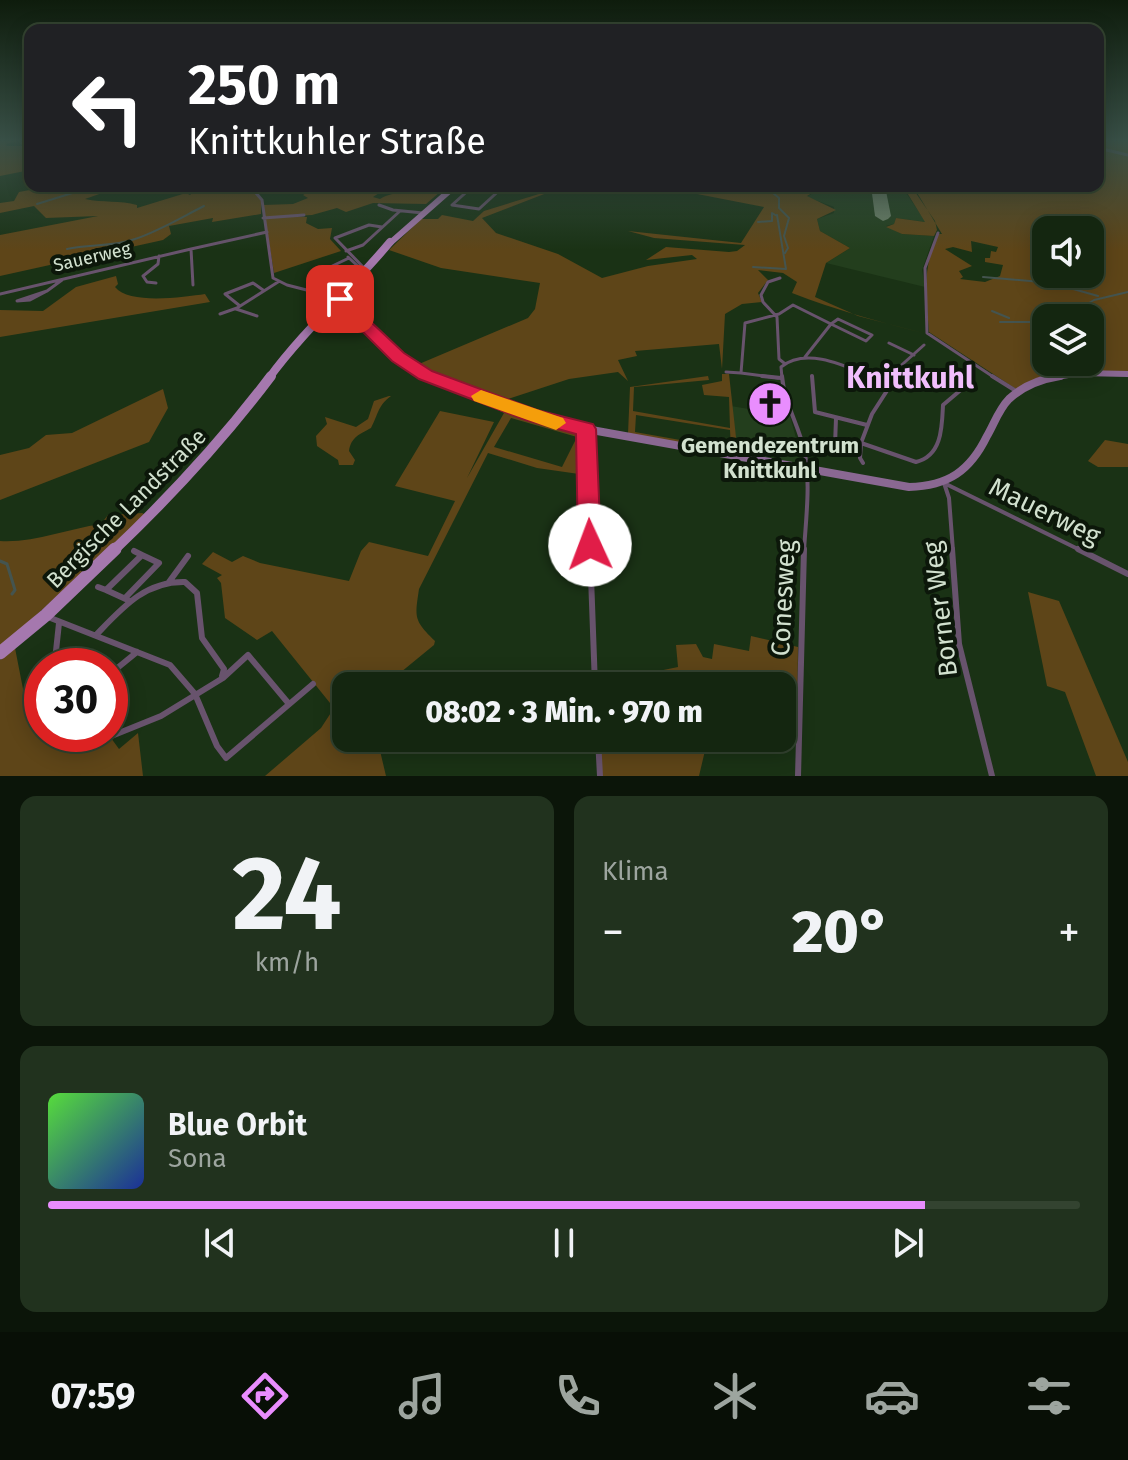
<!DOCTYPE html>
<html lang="de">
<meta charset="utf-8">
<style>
:root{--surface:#142610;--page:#21321e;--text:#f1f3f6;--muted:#9da59f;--line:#334330;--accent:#e98dfe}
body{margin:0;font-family:"Fira Sans",sans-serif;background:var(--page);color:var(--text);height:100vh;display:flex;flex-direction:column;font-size:30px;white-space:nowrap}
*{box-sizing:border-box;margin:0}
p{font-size:26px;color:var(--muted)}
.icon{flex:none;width:44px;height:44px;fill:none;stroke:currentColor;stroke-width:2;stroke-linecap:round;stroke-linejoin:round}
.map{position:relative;height:776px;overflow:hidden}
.drawer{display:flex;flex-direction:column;gap:20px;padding:20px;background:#0b1509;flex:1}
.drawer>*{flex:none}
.banner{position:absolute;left:24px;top:24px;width:1080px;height:168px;border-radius:16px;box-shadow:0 4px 20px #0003,0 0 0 2px var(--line);background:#202124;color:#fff;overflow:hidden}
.tools{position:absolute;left:1032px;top:216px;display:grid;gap:16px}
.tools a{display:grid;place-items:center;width:72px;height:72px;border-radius:16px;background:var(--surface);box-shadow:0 4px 20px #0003,0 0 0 2px var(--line);font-size:40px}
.speed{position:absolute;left:24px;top:648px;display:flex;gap:16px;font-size:40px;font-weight:700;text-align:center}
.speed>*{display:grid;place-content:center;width:104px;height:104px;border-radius:50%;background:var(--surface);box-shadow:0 4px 20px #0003,0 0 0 2px var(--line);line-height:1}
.speed .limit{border:12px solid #d22;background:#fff;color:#111}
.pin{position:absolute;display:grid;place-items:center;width:68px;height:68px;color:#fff;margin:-34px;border-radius:16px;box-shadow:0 4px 12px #0006}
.me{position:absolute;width:88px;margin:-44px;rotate:358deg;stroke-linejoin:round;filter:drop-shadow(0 0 6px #0008)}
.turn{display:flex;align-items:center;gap:28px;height:168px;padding:0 32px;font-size:36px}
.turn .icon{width:104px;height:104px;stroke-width:2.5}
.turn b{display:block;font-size:56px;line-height:68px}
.big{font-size:60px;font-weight:800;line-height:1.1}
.drawer .tile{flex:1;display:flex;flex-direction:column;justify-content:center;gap:12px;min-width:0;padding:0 28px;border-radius:16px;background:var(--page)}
.drawer .dial{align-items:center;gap:0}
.dial b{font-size:104px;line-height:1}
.song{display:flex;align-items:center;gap:24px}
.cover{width:96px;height:96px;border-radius:12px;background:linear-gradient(135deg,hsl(110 70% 55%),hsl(230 70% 35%))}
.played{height:8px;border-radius:4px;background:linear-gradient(90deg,var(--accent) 85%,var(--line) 85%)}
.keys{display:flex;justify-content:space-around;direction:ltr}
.heat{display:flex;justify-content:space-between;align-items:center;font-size:44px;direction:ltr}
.drawer .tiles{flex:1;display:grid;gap:20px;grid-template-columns:1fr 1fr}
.tile:last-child{grid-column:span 2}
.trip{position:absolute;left:332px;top:672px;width:464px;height:80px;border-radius:16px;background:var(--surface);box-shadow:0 4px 20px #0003,0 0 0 2px var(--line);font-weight:800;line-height:80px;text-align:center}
.menu{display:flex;height:128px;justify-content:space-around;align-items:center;background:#080f06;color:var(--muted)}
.menu .icon{width:56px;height:56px}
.menu .current{color:var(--accent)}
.menu b{font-size:36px;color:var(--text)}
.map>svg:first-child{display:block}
.built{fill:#233e1d}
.green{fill:#5e4518;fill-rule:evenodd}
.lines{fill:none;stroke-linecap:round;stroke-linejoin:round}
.stream-far1{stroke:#44544f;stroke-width:2}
.stream{stroke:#44544f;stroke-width:3}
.runway{fill:#6b7f67;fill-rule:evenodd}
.street-far2{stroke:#68536d;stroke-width:3}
.street-far1{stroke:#68536d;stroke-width:4}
.street{stroke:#68536d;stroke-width:6}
.secondary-far1{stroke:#8a6892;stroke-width:6}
.secondary{stroke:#8a6892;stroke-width:8}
.primary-far3{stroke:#a578ae;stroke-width:6}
.primary-far2{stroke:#a578ae;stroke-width:8}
.primary-far1{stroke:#a578ae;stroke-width:10}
.primary{stroke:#a578ae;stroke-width:13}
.route{fill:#e11d48;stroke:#92132f;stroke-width:2}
.slow{fill:#f59e0b}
.labels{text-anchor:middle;stroke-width:8;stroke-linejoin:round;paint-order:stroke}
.far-street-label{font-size:18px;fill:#d2e1cf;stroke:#0c170a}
.poi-label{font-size:22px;font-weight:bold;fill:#d2e1cf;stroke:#0c170a}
.street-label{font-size:22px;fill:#d2e1cf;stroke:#0c170a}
.near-street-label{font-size:26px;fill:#d2e1cf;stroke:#0c170a}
.district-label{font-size:30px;font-weight:bold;fill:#f1befc;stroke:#0c170a}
</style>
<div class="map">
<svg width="1128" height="776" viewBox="0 0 1128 776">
<rect width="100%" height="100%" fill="#1a3215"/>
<path class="built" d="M 823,186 L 901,186 L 926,222 L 896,218 L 894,224 L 886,226 L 902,234 L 934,236 L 922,270 L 925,287 L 826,263 L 850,248 L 820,231 L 817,219 L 834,213 L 834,207 L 807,197 Z
M 731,406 L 790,416 L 800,453 L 799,464 L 738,452 Z"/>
<path class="green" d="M 0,141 L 17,141 L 6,144 L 7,146 L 23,146 L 20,143 L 23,141 L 30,144 L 30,170 L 0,176 Z
M 1098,141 L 1128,141 L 1128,372 L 1059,373 L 1016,389 L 929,332 C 926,293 922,269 938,234 L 942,234 L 913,186 L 1098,186 ZM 1046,230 L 1090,230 L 1090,274 L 1046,274 ZM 971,241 L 998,247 L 996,252 L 991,251 L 990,258 L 985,258 L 985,262 L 1003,265 L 1000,276 L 985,282 L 960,279 L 963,277 L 959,271 L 972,266 L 945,249 L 953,247 L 972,252 ZM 1046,318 L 1090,318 L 1090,362 L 1046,362 Z
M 51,186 L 122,186 L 85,199 C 103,203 120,200 137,205 L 137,208 L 186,193 L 190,195 L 201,186 L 249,186 L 261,200 L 261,214 L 212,222 L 213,218 L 169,226 L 171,234 L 163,240 L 0,276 L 0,235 L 98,216 L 46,218 L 34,206 L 0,213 L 0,203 L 14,201 L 19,192 Z
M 305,186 L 372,186 L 382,191 L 373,197 L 380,199 C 390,192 404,194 412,186 L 447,186 L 426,204 L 373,203 L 346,212 L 337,208 L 312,215 L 291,216 L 307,217 L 306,223 L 318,229 L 332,228 L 330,239 L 341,251 L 274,273 L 263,205 L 293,204 L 308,198 L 303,195 L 309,191 Z
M 565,186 L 482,218 L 496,233 L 558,254 L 602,278 L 648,266 L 697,259 L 692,255 L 646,260 L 666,247 L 729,252 L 737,251 L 745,245 L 654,238 L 628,231 L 741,243 L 764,207 L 656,186 L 823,186 L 807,196 L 836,210 L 817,219 L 820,231 L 850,248 L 826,263 L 815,297 L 858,316 L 927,334 C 880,322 836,310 792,293 L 797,282 L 783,273 L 758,270 L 768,280 L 758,293 L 762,302 L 742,304 L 725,314 L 722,369 L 719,344 L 635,351 L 637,356 L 618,360 L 628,381 L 618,372 L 569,379 L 502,401 L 426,370 L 419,364 L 528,318 L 535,309 L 540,283 L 441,268 L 389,250 L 421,219 L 438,219 L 442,215 L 473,221 L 484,211 Z
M 903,186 L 911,186 L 935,221 L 937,230 L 934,236 L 902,234 L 886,227 L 894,224 L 896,218 L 925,222 Z
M 116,276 L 118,284 L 115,287 C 129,305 184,297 205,294 L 210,302 L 0,337 L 0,310 L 43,311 L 76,287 Z
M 722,374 L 729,374 L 738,455 L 628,434 L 630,387 L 708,376 L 709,380 L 634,387 L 633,411 L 730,428 L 729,397 L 704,395 L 702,385 L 722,381 ZM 636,415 L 730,430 L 731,449 L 635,432 Z
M 163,389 L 168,408 L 149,442 L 0,500 L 0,455 L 29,448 L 46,435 L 72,433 Z
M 389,396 L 391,396 C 378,405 378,415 371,428 C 360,434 351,437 349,451 L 355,460 L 353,465 L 339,465 L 338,460 L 317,446 L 316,436 L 327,424 L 325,417 L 356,427 L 368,419 L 374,401 Z
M 472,397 L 530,419 L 531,421 L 580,434 L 582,446 L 579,459 L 585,463 L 586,475 L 537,468 L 488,453 L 419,589 C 415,617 413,620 435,641 L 434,645 L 384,686 L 346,686 L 346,738 L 377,738 L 386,776 L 265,776 L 321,728 L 334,708 L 272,631 L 257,640 L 225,618 L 221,583 L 217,578 L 222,575 L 202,564 L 213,552 L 232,562 L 243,556 L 260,563 L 349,581 L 361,551 L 369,542 L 428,556 L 455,501 L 395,486 L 440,411 L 494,422 L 467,478 L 504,413 ZM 511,418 L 577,437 L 562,467 L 494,447 Z
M 1105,440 L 1128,444 L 1128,467 L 1098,467 L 1088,461 Z
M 142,513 L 146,515 L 0,648 L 0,541 C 34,543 67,529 101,524 L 108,515 Z
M 1028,592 L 1059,601 L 1128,762 L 1128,776 L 1096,776 L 1065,692 L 1047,686 Z
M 751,636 L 798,647 L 797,720 L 782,717 L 782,686 L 596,686 L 596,684 L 619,686 L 634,676 L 678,667 L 676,645 L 696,644 L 703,657 L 712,659 L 714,644 L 749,651 Z
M 15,648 L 24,694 L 42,703 L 42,734 L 90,734 L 92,750 L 111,738 L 119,749 L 138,733 L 143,776 L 0,776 L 0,660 Z
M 598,738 L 708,738 L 699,776 L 600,776 Z"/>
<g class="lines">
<path class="stream-far1" d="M 777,186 L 773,193 L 779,198 L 779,208 L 789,218 L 784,236 L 788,248 L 785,253
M 37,204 L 95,186
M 758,222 L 772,221 L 772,213 L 777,216
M 67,249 C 90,244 113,247 135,239 C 159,231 182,217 204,206
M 753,267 L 786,269 L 777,215
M 983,277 L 1052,283 L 1098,296
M 992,311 L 1009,318
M 1064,318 L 1094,300 L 1128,292
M 1000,322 L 1046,322"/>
<path class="stream" d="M 0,561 L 7,564 L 15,590 L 12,594"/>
<path class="runway" d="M 871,186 L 885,186 L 891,216 L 888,219 L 883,221 L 875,216 Z"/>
<path class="street-far2" d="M 1098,148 L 1128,155
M 250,186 L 262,200 L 273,278 L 287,285 L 338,298
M 466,186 L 499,190
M 522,186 L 529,187 L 527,191
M 472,187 L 452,205 L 479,209 L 504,186
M 541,191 L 544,186
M 379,205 L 393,210 L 423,213
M 263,218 L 304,215
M 938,233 L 925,268 L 927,333 L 995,378
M 346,251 L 363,245 L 400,211
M 348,257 L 364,272
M 349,258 L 326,269 L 343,275 L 357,268
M 365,269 L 335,238 L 369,225 L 382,227
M 780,278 L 768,282 L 761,295 L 763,302 L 777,317 L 779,359 L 784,363
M 156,283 L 147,282 L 143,276 L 158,264 L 159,256
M 193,285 L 191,249 L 267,232
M 47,291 L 30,300 L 17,301 Z
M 47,291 L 62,280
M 0,294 L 191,249
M 240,306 L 225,294 L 253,283 L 263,290
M 236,309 L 257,316
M 220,314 L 237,308 L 278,282
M 838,319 L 872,335 L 866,341 L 831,324 Z
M 889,343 L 914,355
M 805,357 L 831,324
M 726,372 L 741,373
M 778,378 L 741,373 L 745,323 L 779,314 L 793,305 L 831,324
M 782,378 L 781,367 C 807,346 847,367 874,378
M 887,378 L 924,345"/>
<path class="street-far1" d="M 762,376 L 781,378
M 782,376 C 784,402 798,424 804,449 C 811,482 806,517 804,551
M 812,376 L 815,412 L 867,425
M 869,376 L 883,381
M 992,376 L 1016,391
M 883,381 L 889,376
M 586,429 L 590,551
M 861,443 L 872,414 L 890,386 L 883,381
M 831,452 L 835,446 L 836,418
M 863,463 L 860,458 L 861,443 L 916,462 C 942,456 942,427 943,405 L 969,383
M 944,483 L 949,498 L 953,551
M 946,484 L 1082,551"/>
<path class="street" d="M 590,549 L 595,686
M 952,549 L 959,644 L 992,776
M 1078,549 L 1128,574
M 134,551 L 142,555
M 169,582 L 188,556
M 98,587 L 106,590
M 126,597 L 159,563 L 142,555 L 106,590 L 130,601
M 48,617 L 170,665 L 195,694 L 217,746 L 226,758 L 313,684
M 59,623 L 56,651 L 66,666
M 96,635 C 122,608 145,581 185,582 L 197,593 L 202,638 L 224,669 L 222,676
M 110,674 L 137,652
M 109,737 L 161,716 L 223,678 L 248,655 L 289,704
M 598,738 L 600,776
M 798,776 L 804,549"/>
<path class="secondary-far1" d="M 349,304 C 372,334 401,363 437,378
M 1049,378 L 1081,373 L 1128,374"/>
<path class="secondary" d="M 432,376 L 533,416 L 586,429 L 909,487 C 948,486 970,471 987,436 C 994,424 999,409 1009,399 C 1023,386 1041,379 1060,376"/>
<path class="primary-far3" d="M 389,244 L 455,186"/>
<path class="primary-far2" d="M 336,307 L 343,304 L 353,307
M 269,378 C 305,329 351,289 390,242"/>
<path class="primary-far1" d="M 113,551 C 172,495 222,441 271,376"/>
<path class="primary" d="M 0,653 L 46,615 L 115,549"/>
</g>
<linearGradient id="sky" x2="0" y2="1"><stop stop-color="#0e1c0c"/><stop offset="0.56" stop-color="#384f46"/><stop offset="1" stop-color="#384f46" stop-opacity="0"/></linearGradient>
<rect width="1128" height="250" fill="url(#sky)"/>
<path class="route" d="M 340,295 L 358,304 L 370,321 L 404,353 L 432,371 L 537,410 L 593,424 L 596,429 L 601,545 L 598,552 L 590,555 L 582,552 L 578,545 L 576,434 L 526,420 L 419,379 L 392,361 L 359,328 L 347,311 L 333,299 Z"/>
<path class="slow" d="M 481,390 L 563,418 L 566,423 L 556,430 L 474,401 L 471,396 Z"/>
<defs>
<g id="church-disc" transform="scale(2.3)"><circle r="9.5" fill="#e98dfe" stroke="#0c170a"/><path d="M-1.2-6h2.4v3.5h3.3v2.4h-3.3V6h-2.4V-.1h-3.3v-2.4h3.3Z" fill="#111"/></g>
</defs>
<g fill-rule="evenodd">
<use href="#church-disc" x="770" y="404"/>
</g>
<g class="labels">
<g class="far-street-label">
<text transform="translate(92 257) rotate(-13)" y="6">Sauerweg</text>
</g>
<g class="poi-label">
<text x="770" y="453">Gemendezentrum<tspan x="770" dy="25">Knittkuhl</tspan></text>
</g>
<g class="street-label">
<text transform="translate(126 508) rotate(-45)" y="8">Bergische Landstraße</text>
</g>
<g class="near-street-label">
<text transform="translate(1045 511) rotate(26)" y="9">Mauerweg</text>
<text transform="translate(783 598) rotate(-87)" y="9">Conesweg</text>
<text transform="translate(940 609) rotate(-97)" y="9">Borner Weg</text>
</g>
<g class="district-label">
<text x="910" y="388">Knittkuhl</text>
</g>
</g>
</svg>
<div class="tools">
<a><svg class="icon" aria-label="sound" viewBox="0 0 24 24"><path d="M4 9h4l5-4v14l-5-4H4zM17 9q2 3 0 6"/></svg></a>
<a><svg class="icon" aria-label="layers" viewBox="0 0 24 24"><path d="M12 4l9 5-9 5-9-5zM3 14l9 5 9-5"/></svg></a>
</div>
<div class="speed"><div class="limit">30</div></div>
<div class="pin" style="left:340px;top:299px;background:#d93025"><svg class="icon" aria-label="arrive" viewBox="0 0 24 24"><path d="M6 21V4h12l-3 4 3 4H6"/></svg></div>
<svg class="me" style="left:590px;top:545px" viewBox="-20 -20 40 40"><circle r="19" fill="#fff"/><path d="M0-13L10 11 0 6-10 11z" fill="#e11d48"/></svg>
<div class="trip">08:02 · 3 Min. · 970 m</div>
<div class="banner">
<div class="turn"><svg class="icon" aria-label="left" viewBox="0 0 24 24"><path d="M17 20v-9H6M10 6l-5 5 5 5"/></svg><div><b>250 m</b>Knittkuhler Straße</div></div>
</div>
</div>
<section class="drawer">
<div class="tiles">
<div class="tile dial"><b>24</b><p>km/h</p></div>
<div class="tile"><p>Klima</p>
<div class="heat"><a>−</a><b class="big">20°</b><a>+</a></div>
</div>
<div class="tile">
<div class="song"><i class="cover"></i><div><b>Blue Orbit</b><p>Sona</p></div></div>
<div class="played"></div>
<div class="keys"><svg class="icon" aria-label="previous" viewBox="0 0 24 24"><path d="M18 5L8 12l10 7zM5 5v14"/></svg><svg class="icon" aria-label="pause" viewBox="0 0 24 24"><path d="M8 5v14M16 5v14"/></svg><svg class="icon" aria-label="next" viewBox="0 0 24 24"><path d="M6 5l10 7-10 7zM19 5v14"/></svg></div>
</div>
</div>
</section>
<nav class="menu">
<b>07:59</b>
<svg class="icon current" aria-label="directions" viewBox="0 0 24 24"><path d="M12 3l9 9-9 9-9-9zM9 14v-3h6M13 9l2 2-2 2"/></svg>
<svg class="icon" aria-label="music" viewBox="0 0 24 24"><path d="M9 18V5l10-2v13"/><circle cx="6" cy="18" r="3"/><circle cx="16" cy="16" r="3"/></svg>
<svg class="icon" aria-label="phone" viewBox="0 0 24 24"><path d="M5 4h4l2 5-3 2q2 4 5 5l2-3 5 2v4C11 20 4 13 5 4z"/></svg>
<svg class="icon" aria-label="climate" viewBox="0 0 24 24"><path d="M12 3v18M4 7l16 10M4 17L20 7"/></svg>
<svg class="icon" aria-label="car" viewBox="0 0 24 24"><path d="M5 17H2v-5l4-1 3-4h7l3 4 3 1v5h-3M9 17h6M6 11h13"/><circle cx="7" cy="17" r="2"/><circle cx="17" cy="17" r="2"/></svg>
<svg class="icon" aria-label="filters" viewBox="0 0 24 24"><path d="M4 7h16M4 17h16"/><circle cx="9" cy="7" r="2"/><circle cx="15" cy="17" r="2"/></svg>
</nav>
